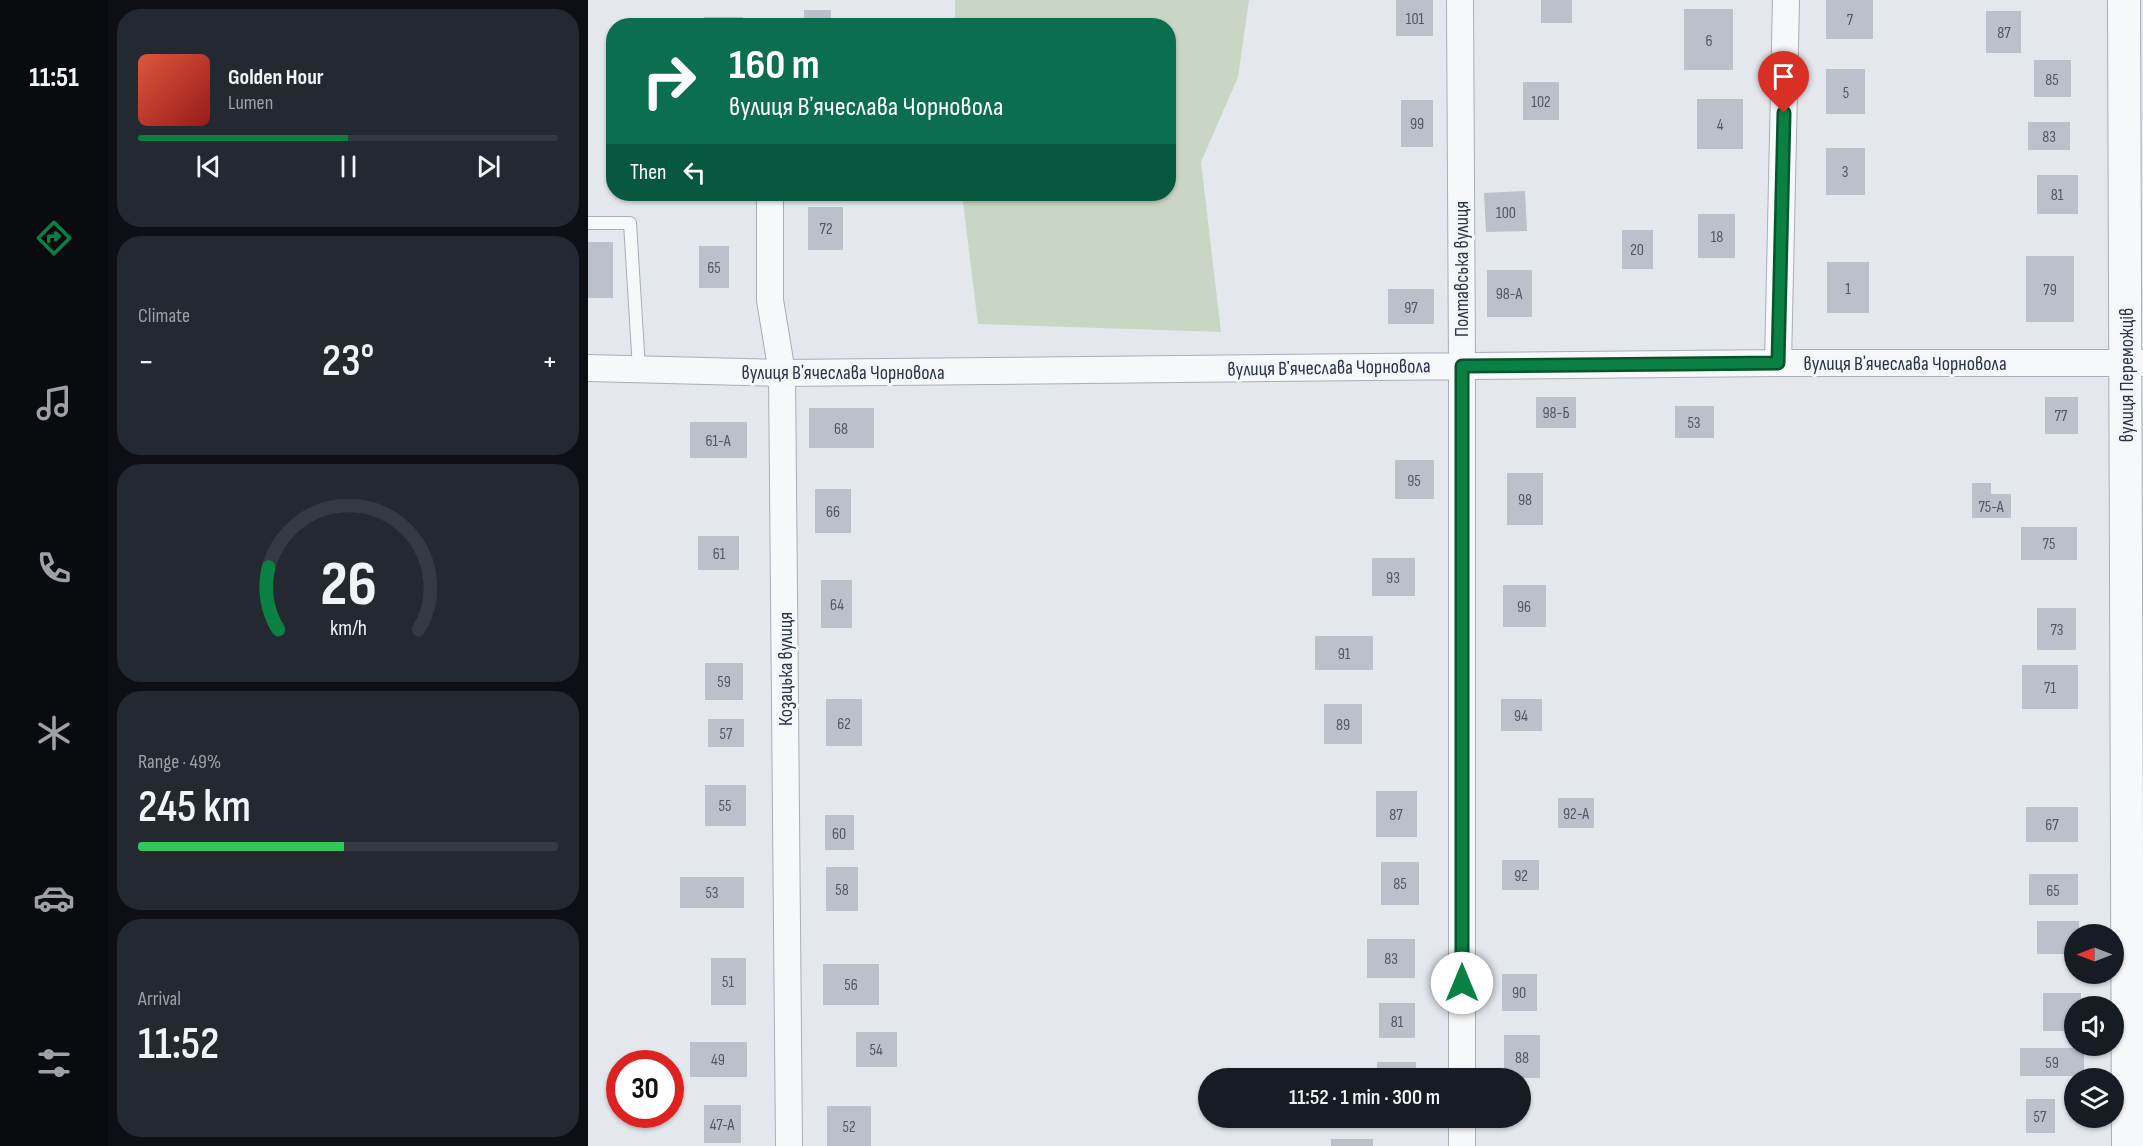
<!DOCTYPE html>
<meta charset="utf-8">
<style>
:root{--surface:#171b24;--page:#242831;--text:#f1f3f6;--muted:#9ea1a6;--line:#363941;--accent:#0b8043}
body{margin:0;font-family:"Sofia Sans Condensed",sans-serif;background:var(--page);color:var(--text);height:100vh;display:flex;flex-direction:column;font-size:22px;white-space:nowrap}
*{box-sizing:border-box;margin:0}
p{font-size:20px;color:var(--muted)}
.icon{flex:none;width:33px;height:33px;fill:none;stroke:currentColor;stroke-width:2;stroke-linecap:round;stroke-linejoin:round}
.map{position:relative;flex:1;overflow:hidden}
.side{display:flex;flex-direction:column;gap:9px;padding:9px;background:#0d0f14;width:480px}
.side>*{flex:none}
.top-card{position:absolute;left:18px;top:18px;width:570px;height:183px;border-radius:24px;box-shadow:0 2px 4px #0004;background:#0b6e4f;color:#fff;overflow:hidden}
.needle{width:39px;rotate:270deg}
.tools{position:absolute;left:1476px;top:924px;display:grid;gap:12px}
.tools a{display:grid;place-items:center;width:60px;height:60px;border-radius:50%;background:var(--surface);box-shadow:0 2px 4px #0004;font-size:30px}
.speed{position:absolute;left:18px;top:1050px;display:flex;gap:12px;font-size:30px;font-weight:700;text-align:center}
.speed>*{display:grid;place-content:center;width:78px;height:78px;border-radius:50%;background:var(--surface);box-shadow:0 2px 4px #0004;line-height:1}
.speed .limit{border:9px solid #d22;background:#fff;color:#111}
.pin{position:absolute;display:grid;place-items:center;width:51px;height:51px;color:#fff;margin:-62px -26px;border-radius:50% 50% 50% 0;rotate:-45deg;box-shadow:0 0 6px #0007}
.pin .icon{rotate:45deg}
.me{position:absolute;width:66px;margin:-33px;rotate:0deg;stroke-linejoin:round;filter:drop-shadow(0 0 4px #0008)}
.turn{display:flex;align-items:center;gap:21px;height:126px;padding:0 24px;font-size:27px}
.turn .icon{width:78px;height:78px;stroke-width:2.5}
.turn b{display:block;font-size:42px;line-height:51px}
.then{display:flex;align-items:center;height:57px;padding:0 24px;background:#0003;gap:12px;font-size:22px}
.big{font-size:45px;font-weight:600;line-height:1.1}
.side .card{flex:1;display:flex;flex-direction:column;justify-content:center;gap:9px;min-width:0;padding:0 21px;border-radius:24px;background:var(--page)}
.side .dial{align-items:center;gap:0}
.dial svg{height:156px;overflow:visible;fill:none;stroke:var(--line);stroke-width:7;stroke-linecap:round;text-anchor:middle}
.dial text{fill:var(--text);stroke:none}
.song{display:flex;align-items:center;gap:18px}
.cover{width:72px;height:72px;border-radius:9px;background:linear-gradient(135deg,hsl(10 70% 55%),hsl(0 70% 35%))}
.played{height:6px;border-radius:3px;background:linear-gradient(90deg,var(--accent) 50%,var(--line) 50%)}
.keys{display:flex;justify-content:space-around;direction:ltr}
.heat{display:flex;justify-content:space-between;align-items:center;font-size:33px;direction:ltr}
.charge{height:9px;border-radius:4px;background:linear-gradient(90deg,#34c759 49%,var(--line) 0)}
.trip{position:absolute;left:610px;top:1068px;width:333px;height:60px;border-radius:30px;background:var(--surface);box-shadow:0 2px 4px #0004;font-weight:600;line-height:60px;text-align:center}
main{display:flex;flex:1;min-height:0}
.tab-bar{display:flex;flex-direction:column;width:108px;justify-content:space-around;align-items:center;background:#090b0e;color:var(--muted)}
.tab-bar .icon{width:42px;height:42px}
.tab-bar .on{color:var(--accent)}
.tab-bar b{font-size:27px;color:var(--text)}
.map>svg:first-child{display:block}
.green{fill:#c9d6c5}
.building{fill:#bbc0ca}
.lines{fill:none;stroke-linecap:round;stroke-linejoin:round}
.service-casing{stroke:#a9aeb7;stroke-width:14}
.minor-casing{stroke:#a9aeb7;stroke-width:28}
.tertiary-casing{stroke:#a9aeb7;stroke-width:34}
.service{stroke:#f7f8fa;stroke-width:12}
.minor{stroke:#f7f8fa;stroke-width:26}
.tertiary{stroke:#f7f8fa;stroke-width:32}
.route-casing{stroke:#07532c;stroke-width:15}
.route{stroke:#0b8043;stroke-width:10}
.labels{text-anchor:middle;stroke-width:6;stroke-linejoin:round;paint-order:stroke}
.number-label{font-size:16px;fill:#4f5766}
.street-label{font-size:20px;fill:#2b3445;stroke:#f4f6f9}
</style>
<main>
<nav class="tab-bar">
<b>11:51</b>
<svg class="icon on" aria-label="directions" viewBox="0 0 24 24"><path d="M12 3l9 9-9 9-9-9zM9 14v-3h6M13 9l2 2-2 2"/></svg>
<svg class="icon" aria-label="music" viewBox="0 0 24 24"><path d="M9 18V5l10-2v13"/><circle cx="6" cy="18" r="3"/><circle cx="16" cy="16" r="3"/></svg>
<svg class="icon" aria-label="phone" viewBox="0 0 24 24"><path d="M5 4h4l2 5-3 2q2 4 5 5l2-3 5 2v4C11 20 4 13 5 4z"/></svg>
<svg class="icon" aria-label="climate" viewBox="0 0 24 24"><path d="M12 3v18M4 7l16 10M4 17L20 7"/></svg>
<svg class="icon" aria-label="car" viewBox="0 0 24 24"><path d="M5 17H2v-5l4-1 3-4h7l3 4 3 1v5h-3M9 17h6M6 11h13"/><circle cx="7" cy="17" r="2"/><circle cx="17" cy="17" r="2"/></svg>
<svg class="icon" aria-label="filters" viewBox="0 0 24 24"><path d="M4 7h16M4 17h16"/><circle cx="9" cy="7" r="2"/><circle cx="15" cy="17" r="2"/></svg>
</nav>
<section class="side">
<div class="card">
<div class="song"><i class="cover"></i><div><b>Golden Hour</b><p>Lumen</p></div></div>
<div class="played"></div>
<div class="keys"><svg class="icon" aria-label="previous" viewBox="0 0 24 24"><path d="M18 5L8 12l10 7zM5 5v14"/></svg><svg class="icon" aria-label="pause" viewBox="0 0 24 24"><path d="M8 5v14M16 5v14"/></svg><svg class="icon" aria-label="next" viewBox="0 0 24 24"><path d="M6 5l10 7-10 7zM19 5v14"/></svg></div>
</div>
<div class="card"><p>Climate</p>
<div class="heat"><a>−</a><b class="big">23°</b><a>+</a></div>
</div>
<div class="card dial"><svg viewBox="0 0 100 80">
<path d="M14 69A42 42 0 1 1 86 69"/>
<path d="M14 69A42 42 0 0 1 9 37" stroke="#0b8043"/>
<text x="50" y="56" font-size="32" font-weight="700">26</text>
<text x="50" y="72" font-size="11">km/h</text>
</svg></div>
<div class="card"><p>Range · 49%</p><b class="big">245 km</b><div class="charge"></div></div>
<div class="card"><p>Arrival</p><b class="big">11:52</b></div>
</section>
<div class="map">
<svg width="1555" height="1146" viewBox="0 0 1555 1146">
<rect width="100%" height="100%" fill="#e4e7ec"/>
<path class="green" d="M 367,0 L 661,0 L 650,77 L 613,162 L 633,332 L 390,324 L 374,194 L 580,194 L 580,26 L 367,25 Z"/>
<path class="building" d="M 808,0 L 845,0 L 845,36 L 808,36 Z
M 953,0 L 984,0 L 984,23 L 953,23 Z
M 1238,0 L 1285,0 L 1285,39 L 1238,39 Z
M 1096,9 L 1145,9 L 1145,70 L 1096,70 Z
M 216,10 L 243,10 L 243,26 L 216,26 Z
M 1398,11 L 1433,11 L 1433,53 L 1398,53 Z
M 116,17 L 155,17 L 155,26 L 116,26 Z
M 1446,60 L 1483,60 L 1483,97 L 1446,97 Z
M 1238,69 L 1277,69 L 1277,114 L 1238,114 Z
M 935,82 L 971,82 L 971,120 L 935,120 Z
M 1109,99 L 1155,99 L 1155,149 L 1109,149 Z
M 813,100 L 845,100 L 845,147 L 813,147 Z
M 1440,122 L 1482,122 L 1482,150 L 1440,150 Z
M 1238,148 L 1277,148 L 1277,195 L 1238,195 Z
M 1449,175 L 1490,175 L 1490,214 L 1449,214 Z
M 937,191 L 939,231 L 898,232 L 896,193 Z
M 220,207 L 255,207 L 255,250 L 220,250 Z
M 1110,214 L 1147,214 L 1147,258 L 1110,258 Z
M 1034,230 L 1065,230 L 1065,269 L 1034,269 Z
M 0,242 L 25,242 L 25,298 L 0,298 Z
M 111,246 L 141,246 L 141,288 L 111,288 Z
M 1438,256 L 1486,256 L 1486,322 L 1438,322 Z
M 1239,262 L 1281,262 L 1281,313 L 1239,313 Z
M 899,270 L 944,270 L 944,317 L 899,317 Z
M 800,289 L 846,289 L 846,324 L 800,324 Z
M 948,397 L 988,397 L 988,428 L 948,428 Z
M 1457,397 L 1490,397 L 1490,434 L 1457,434 Z
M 1087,406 L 1126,406 L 1126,438 L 1087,438 Z
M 221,408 L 286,408 L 286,448 L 221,448 Z
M 102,422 L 159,422 L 159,458 L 102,458 Z
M 807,460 L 846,460 L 846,499 L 807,499 Z
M 919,473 L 955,473 L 955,525 L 919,525 Z
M 1384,483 L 1403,483 L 1403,494 L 1423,494 L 1423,518 L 1384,518 Z
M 227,489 L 263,489 L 263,533 L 227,533 Z
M 1433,527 L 1489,527 L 1489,560 L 1433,560 Z
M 110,536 L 151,536 L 151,570 L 110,570 Z
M 784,558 L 827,558 L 827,596 L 784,596 Z
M 233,580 L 264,580 L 264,628 L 233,628 Z
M 915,585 L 958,585 L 958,627 L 915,627 Z
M 1449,608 L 1488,608 L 1488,650 L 1449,650 Z
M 727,636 L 785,636 L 785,670 L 727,670 Z
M 117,663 L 155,663 L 155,700 L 117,700 Z
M 1434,665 L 1490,665 L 1490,709 L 1434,709 Z
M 238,699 L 274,699 L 274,746 L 238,746 Z
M 913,699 L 954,699 L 954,731 L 913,731 Z
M 736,704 L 774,704 L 774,744 L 736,744 Z
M 120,719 L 156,719 L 156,747 L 120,747 Z
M 117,785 L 158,785 L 158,826 L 117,826 Z
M 788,791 L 829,791 L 829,837 L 788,837 Z
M 970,798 L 1006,798 L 1006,828 L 970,828 Z
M 1438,807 L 1490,807 L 1490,842 L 1438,842 Z
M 237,815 L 266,815 L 266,850 L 237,850 Z
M 914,860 L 951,860 L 951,890 L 914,890 Z
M 793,862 L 831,862 L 831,905 L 793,905 Z
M 238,867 L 270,867 L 270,911 L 238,911 Z
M 1441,874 L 1490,874 L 1490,905 L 1441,905 Z
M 92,877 L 156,877 L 156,908 L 92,908 Z
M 1449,921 L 1491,921 L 1491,934 L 1486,934 L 1486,954 L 1449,954 Z
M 779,939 L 827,939 L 827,978 L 779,978 Z
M 123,958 L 158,958 L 158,1005 L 123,1005 Z
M 235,964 L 291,964 L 291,1005 L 235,1005 Z
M 914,974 L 949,974 L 949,1011 L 914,1011 Z
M 1455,993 L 1493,993 L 1493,1006 L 1486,1006 L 1486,1031 L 1455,1031 Z
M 791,1003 L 827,1003 L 827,1038 L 791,1038 Z
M 268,1032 L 309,1032 L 309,1067 L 268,1067 Z
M 916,1035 L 952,1035 L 952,1078 L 916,1078 Z
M 102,1042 L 159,1042 L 159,1077 L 102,1077 Z
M 1432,1048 L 1496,1048 L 1496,1076 L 1432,1076 Z
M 789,1062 L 828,1062 L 828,1078 L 789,1078 Z
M 1438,1099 L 1467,1099 L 1467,1133 L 1438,1133 Z
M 116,1105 L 153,1105 L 153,1143 L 116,1143 Z
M 239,1106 L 283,1106 L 283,1146 L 239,1146 Z
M 743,1139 L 785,1139 L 785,1146 L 743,1146 Z"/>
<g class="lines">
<g class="service-casing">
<path id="service" d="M 0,223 L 42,223 L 51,369"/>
</g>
<g class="minor-casing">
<path id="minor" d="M 872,0 L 874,366 L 874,1078
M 182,194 L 182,300 L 194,373 L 201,1146
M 1190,363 L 1198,0
M 0,368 L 194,373 L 1190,363 L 1555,363
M 874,1118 L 874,1146"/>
</g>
<g class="tertiary-casing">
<path id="tertiary" d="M 1536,0 L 1540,1146"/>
</g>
<use href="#service" class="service"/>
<use href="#minor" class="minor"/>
<use href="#tertiary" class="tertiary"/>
</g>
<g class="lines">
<g class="route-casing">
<path id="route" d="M 874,983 L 874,366 L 1190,363 L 1196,113"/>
</g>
<use href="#route" class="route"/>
</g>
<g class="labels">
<g class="number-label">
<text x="827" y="24">101</text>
<text x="1262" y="25">7</text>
<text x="1416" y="38">87</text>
<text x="1121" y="46">6</text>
<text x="1464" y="85">85</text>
<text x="1258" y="98">5</text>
<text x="953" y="107">102</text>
<text x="829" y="129">99</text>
<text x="1132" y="130">4</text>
<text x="1461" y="142">83</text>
<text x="1257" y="177">3</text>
<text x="1469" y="200">81</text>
<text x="918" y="218">100</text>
<text x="238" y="234">72</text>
<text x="1129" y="242">18</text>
<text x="1049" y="255">20</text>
<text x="126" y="273">65</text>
<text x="1260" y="294">1</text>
<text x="1462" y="295">79</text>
<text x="921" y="299">98-А</text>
<text x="823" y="313">97</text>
<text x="968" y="418">98-Б</text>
<text x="1473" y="421">77</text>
<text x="1106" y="428">53</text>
<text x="253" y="434">68</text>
<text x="130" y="446">61-А</text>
<text x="826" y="486">95</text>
<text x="937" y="505">98</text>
<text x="1403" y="512">75-А</text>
<text x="245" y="517">66</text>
<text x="1461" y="549">75</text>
<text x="131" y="559">61</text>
<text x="805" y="583">93</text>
<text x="249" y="610">64</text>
<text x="936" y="612">96</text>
<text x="1469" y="635">73</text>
<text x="756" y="659">91</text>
<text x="136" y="687">59</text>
<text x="1462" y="693">71</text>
<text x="933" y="721">94</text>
<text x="256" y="729">62</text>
<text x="755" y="730">89</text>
<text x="138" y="739">57</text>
<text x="137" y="811">55</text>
<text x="988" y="819">92-А</text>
<text x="808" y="820">87</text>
<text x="1464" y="830">67</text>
<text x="251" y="839">60</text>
<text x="933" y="881">92</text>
<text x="812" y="889">85</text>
<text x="254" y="895">58</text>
<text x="1465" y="896">65</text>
<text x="124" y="898">53</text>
<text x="803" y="964">83</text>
<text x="140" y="987">51</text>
<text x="263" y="990">56</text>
<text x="931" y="998">90</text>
<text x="809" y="1027">81</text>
<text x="288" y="1055">54</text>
<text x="934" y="1063">88</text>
<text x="130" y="1065">49</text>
<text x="1464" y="1068">59</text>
<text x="1452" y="1122">57</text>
<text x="134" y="1130">47-А</text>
<text x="261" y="1132">52</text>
</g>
<g class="street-label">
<text transform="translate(873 269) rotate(-90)" y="7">Полтавська вулиця</text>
<text x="1317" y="370">вулиця Вʼячеслава Чорновола</text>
<text transform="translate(741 367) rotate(-1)" y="7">вулиця Вʼячеслава Чорновола</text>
<text x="255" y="379">вулиця Вʼячеслава Чорновола</text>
<text transform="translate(1538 375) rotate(-90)" y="7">вулиця Переможців</text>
<text transform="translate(197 669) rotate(-90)" y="7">Козацька вулиця</text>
</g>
</g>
</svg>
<div class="tools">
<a><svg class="needle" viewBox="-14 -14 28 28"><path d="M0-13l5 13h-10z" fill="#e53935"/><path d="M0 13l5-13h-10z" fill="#9ea1a6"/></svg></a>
<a><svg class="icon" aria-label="sound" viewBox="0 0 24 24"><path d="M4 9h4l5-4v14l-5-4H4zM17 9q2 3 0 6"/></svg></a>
<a><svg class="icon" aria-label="layers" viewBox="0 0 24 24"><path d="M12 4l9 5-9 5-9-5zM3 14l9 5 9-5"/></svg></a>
</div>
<div class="speed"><div class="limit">30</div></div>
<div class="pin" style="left:1196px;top:113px;background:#d93025"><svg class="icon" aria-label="arrive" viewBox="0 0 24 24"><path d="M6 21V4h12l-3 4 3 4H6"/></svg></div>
<svg class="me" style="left:874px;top:983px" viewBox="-20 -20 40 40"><circle r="19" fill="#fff"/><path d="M0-13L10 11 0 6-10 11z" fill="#0b8043"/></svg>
<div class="trip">11:52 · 1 min · 300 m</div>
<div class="top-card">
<div class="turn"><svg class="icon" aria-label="right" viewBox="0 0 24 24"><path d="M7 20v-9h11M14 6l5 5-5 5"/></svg><div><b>160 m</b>вулиця Вʼячеслава Чорновола</div></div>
<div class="then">Then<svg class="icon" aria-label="left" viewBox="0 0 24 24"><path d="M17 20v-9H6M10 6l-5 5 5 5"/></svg></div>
</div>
</div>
</main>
